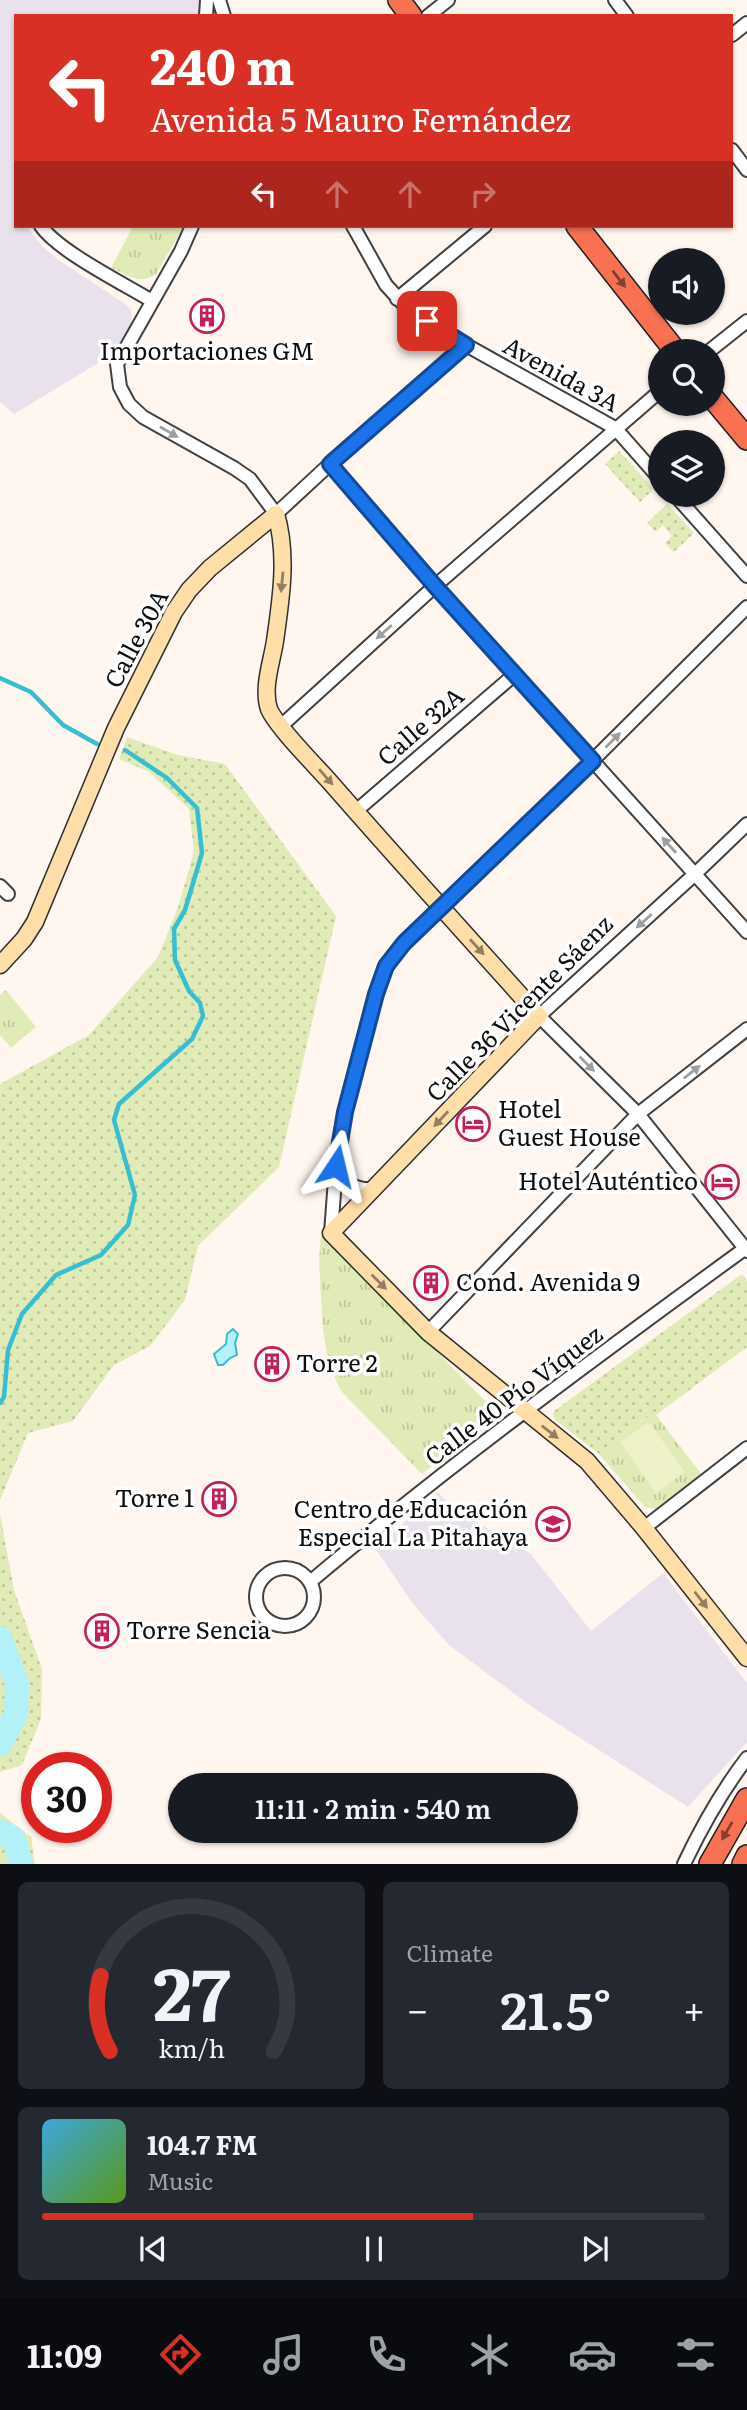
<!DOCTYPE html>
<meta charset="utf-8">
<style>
:root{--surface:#171b24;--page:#242831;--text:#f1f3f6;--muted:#9ea1a6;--line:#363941;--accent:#d93025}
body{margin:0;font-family:Literata,serif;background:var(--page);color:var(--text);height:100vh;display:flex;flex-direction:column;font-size:26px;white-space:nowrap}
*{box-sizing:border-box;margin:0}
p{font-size:23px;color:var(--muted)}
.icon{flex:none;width:38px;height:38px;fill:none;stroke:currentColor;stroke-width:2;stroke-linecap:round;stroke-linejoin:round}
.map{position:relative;height:1864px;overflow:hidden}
.panel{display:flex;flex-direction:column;gap:18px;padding:18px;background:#0d0f14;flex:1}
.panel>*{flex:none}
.guide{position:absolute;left:14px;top:14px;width:719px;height:214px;border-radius:0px;box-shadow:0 2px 5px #0004;background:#d93025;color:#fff;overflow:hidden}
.buttons{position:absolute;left:648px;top:248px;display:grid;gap:14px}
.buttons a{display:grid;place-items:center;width:77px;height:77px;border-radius:50%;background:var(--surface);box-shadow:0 2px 5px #0004;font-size:35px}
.speed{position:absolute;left:21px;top:1752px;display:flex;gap:14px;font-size:35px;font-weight:700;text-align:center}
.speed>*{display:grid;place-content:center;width:91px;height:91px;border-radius:50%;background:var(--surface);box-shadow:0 2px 5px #0004;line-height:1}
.speed .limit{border:10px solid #d22;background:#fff;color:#111}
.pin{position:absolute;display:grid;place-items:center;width:60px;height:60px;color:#fff;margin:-30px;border-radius:14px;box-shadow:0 4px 10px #0006}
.me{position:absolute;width:77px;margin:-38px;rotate:10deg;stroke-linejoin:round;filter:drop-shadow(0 0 5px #0008)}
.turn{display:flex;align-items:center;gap:24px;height:147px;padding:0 21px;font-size:32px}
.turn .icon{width:91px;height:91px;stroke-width:2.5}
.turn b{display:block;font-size:49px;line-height:60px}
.lanes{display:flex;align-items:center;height:66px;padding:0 21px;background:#0003;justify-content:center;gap:35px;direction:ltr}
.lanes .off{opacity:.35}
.big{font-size:52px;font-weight:600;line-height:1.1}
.panel .widget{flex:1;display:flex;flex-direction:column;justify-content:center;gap:10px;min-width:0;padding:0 24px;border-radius:10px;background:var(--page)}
.panel .dial{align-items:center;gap:0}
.dial svg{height:182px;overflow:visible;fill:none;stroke:var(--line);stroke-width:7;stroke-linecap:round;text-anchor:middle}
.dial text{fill:var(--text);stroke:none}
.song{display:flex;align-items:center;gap:21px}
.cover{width:84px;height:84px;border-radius:10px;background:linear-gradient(135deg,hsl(200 70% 55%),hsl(90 70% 35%))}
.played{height:7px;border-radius:4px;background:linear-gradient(90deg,var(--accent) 65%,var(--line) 65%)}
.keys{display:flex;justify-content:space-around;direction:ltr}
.heat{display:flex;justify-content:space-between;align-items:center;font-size:38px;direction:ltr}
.panel .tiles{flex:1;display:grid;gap:18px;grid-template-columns:1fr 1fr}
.widget:last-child{grid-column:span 2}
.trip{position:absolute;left:168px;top:1773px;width:410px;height:70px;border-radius:35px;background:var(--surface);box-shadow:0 2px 5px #0004;font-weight:600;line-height:70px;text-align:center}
.tab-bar{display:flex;height:112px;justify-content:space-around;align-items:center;background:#090b0e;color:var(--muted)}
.tab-bar .icon{width:49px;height:49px}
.tab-bar .on{color:var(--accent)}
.tab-bar b{font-size:32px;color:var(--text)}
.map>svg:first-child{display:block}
.industrial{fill:#e9e2ed}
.grass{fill:url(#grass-dots)}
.park{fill:url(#park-tufts)}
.pitch{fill:#eff2c9}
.water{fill:#b2f1f8;stroke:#37bed1;stroke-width:2}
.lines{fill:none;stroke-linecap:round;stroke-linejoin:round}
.stream{stroke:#37bed1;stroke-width:4.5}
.river{stroke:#b2f1f8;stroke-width:24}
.street-casing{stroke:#414141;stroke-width:16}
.secondary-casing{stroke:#303030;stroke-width:19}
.highway-casing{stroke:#1f1f1f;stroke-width:24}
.street{stroke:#fff;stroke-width:12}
.secondary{stroke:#ffdeaa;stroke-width:16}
.highway{stroke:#f87153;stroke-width:21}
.oneway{fill:#834030}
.oneway2{fill:#9f9f9f}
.oneway3{fill:#938064}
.route-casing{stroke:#114b97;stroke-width:18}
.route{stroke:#1a73e8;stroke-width:12}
.labels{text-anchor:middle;stroke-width:7;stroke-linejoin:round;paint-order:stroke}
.poi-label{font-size:24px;fill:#0e0e0e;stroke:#fff;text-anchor:start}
.street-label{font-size:24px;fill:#0e0e0e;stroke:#fff}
</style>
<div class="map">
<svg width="747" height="1864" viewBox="0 0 747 1864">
<defs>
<pattern id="grass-dots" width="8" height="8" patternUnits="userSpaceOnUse" patternTransform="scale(1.75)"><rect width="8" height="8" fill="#e0ebb7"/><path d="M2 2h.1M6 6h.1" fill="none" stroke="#bfc89c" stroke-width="1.8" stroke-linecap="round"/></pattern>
<pattern id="park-tufts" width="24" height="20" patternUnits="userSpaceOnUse" patternTransform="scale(1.75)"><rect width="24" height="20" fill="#e0ebb7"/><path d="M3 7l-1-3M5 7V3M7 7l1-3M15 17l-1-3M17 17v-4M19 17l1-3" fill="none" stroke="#bfc89c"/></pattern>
</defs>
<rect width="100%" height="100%" fill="#fff7ef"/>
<path class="industrial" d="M 0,0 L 204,0 L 202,16 L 16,16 L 16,226 L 26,226 L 43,247 L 60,261 L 124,303 L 131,310 L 132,318 L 129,329 L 113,354 L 14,414 L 0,402 Z
M 438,1492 L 451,1507 L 531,1554 L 591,1631 L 663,1573 L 747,1683 L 747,1742 L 688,1807 L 535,1709 L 449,1645 L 413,1604 L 375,1548 Z"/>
<path class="grass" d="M 619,451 L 654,489 L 640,502 L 605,464 Z
M 667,504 L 694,533 L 674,552 L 665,543 L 672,536 L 663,525 L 656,532 L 647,523 Z
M 127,737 L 178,755 L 225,764 L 336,916 L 279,1167 L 198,1246 L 185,1300 L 150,1346 L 114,1365 L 73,1421 L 28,1433 L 0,1500 L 0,1084 L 89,1035 L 158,957 L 178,907 L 194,852 L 189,809 L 149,772 L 119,759 Z
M 742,1274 L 747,1281 L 747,1347 L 656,1415 L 650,1415 L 599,1454 L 555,1420 L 553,1415 L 554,1411 Z
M 0,1514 L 14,1590 L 42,1669 L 41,1719 L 22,1765 L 0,1772 Z
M 0,1813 L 31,1837 L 35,1864 L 0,1864 Z"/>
<path class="park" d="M 133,226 L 184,226 L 156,274 C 141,286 127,275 111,268 Z
M 6,990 L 36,1027 L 11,1048 L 0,1035 L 0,995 Z
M 321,1233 L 491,1407 L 489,1421 L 422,1474 L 341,1391 L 328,1363 L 323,1329 L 319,1262 Z
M 650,1415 L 656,1415 L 702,1475 L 657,1509 L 645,1507 L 599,1454 Z"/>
<path class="pitch" d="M 649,1422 L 685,1472 L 656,1493 L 620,1442 Z"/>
<path class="water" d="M 233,1329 L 238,1334 L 235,1343 L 237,1355 L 230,1358 L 223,1365 L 218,1365 L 214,1354 L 226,1344 L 227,1334 Z"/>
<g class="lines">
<path class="stream" d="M 0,678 L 31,692 L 63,725 L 97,744
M 0,1403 L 4,1397 L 8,1350 L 22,1314 L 56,1275 L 101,1255 L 128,1225 L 135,1195 L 114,1120 L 119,1104 L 192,1039 L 203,1016 L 200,1003 L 189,991 L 175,960 L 174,929 L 185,910 L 202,853 L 197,808 L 167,778 L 125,750"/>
<path class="river" d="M 0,1638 L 17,1684 L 16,1714 L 0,1744
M 0,1831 L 14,1839 L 21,1864"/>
<g class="street-casing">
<path id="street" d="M 219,0 L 224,16
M 615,0 L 627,16
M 206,16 L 207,0
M 428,16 L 448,0
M 732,35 L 747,23
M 732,150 L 747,170
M 41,226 C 58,251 124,284 152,301
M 192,226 L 181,251 L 117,364 L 120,387 L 129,404 L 143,417 L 234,468 L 250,479 L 276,514 L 330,464 L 466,345
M 353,226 L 386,285 L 408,309 L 466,345 L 615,428 L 660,479
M 397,299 L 485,226
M 708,352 L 747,321
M 330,464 L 435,586 L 747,932
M 675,495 L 747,576
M 281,726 L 435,586 L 660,391
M 356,811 L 514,675
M 747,824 L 695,874 L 539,1016 L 638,1114 L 747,1251
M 0,886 L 8,894
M 336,1166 C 344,1183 356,1191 374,1189
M 331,1233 L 336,1166 L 345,1112 L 376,994 L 386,966 L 404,943 L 592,761 L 747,607
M 428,1332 L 638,1114 L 747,1029
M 644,1528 L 747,1448
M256 1597a29 29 0 1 1 58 0a29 29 0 1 1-58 0Z
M 310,1582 C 450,1464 599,1355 747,1247
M 684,1864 C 702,1826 721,1792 747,1758"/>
</g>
<g class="secondary-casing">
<path id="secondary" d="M 0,965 L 24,939 L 35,922 L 116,728 L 174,612 L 189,590 L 210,568 L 276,514 C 288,555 281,599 275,641 C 272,661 262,688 269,709 C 276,726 316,766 330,782 C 399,861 469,938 539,1016 L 331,1233 L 428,1332 L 587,1461 L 644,1528 L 747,1658"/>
</g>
<g class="highway-casing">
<path id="highway" d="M 399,0 L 411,16
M 577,226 L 676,352
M 712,397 L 747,439
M 710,1864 L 747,1799
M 743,1864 L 747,1856"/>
</g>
<use href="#street" class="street"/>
<use href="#secondary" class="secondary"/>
<use href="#highway" class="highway"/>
</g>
<defs><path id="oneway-solid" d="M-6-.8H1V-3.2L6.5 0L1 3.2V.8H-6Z" transform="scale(1.75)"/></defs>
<g class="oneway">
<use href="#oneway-solid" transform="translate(619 279) rotate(52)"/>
<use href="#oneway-solid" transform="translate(727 1831) rotate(120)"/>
</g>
<g class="oneway2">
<use href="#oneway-solid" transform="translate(169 432) rotate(30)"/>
<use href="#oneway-solid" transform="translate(384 632) rotate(138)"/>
<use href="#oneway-solid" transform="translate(613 740) rotate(-45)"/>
<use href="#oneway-solid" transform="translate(669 845) rotate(-132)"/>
<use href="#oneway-solid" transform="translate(644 921) rotate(138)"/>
<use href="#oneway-solid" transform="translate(587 1064) rotate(45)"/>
<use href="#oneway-solid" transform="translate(692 1072) rotate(-38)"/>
</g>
<g class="oneway3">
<use href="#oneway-solid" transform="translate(282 582) rotate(96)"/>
<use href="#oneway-solid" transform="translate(326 777) rotate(49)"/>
<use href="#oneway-solid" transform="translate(477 947) rotate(48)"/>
<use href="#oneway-solid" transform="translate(441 1119) rotate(133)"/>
<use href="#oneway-solid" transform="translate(379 1282) rotate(45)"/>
<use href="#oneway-solid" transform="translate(550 1432) rotate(38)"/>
<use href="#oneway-solid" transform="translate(701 1600) rotate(52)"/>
</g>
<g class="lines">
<g class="route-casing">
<path id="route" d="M 336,1166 L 345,1112 L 376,994 L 386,966 L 404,943 L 593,761 L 435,586 L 330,464 L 466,345 L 427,321"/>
</g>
<use href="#route" class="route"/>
</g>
<defs>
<g id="building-ring" transform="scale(1.75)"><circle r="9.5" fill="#fff" stroke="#c32155" stroke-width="1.5"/><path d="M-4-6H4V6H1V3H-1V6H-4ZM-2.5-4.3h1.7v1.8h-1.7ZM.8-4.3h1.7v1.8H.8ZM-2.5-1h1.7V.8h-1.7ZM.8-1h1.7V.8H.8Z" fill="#c32155"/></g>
<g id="hotel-ring" transform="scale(1.75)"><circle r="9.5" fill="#fff" stroke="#c32155" stroke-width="1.5"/><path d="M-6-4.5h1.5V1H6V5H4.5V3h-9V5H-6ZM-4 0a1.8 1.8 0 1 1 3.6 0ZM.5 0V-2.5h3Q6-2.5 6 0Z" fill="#c32155"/></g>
<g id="school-ring" transform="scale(1.75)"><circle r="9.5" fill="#fff" stroke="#c32155" stroke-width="1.5"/><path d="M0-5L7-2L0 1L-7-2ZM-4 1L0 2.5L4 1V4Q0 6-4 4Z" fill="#c32155"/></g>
</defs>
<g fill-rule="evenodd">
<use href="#building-ring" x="207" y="316"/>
<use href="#hotel-ring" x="473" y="1124"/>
<use href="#hotel-ring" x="722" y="1182"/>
<use href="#building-ring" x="431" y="1283"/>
<use href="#building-ring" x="272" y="1364"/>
<use href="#building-ring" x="219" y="1499"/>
<use href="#school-ring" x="553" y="1524"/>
<use href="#building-ring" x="102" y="1631"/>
</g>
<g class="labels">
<g class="poi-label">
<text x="207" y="360" text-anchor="middle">Importaciones GM</text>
<text x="498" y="1118">Hotel<tspan x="498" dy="28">Guest House</tspan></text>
<text x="698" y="1190" text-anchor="end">Hotel Auténtico</text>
<text x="456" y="1291">Cond. Avenida 9</text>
<text x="296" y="1372">Torre 2</text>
<text x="194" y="1507" text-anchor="end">Torre 1</text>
<text x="528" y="1518" text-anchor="end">Centro de Educación<tspan x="528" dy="28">Especial La Pitahaya</tspan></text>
<text x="126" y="1639">Torre Sencia</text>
</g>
<g class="street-label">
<text transform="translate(561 375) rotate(29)" y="8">Avenida 3A</text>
<text transform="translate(137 639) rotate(-62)" y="8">Calle 30A</text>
<text transform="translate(421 727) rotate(-41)" y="8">Calle 32A</text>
<text transform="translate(520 1009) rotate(-45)" y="8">Calle 36 Vicente Sáenz</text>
<text transform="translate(514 1396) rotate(-37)" y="8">Calle 40 Pío Víquez</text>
</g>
</g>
</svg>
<div class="buttons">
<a><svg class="icon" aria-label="sound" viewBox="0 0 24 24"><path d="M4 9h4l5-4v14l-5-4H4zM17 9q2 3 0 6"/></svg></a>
<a><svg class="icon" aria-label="search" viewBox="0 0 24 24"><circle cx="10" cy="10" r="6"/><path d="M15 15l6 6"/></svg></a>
<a><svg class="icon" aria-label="layers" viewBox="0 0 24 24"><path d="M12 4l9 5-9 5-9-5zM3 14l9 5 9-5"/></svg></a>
</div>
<div class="speed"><div class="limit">30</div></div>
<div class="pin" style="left:427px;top:321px;background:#d93025"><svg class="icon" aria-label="arrive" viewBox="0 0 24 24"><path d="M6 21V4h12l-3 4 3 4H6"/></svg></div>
<svg class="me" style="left:336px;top:1166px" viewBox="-20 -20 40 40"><path d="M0-17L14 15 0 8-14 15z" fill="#1a73e8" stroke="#fff" stroke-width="4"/></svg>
<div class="trip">11:11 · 2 min · 540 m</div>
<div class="guide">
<div class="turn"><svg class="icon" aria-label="left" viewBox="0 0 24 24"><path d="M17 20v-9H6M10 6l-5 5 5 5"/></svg><div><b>240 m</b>Avenida 5 Mauro Fernández</div></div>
<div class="lanes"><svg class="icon" aria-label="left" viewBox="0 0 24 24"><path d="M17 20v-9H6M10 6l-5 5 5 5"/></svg><svg class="icon off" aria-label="ahead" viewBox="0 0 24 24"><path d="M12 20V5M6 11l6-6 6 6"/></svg><svg class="icon off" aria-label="ahead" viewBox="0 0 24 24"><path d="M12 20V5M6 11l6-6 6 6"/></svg><svg class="icon off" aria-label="right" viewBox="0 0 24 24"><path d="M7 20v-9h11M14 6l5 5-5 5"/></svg></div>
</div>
</div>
<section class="panel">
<div class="tiles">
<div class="widget dial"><svg viewBox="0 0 100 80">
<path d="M14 69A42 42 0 1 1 86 69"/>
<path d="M14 69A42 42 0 0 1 10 36" stroke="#d93025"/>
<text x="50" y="56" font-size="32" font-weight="700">27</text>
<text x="50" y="72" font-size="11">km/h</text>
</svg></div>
<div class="widget"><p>Climate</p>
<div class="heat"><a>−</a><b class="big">21.5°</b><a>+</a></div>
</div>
<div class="widget">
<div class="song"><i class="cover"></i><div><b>104.7 FM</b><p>Music</p></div></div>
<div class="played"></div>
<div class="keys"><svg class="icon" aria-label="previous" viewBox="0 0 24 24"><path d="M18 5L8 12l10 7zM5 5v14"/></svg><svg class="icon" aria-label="pause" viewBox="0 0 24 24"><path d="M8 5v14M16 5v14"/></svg><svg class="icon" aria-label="next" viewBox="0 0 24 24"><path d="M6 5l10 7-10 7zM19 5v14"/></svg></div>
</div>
</div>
</section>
<nav class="tab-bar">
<b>11:09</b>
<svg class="icon on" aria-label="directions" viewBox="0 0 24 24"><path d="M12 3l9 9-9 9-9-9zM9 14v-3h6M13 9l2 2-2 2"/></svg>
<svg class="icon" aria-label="music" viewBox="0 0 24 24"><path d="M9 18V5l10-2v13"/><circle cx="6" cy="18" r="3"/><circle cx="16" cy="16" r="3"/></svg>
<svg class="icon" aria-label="phone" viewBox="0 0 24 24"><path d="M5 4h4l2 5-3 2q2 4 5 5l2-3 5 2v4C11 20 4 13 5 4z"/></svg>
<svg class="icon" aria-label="climate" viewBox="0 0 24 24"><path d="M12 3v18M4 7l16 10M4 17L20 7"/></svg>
<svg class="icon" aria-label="car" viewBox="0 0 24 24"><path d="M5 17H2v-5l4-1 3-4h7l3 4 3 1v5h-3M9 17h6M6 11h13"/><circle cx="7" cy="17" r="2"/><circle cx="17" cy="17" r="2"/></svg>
<svg class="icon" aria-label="filters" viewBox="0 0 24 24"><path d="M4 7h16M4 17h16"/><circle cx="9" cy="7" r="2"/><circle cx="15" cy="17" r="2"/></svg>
</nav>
